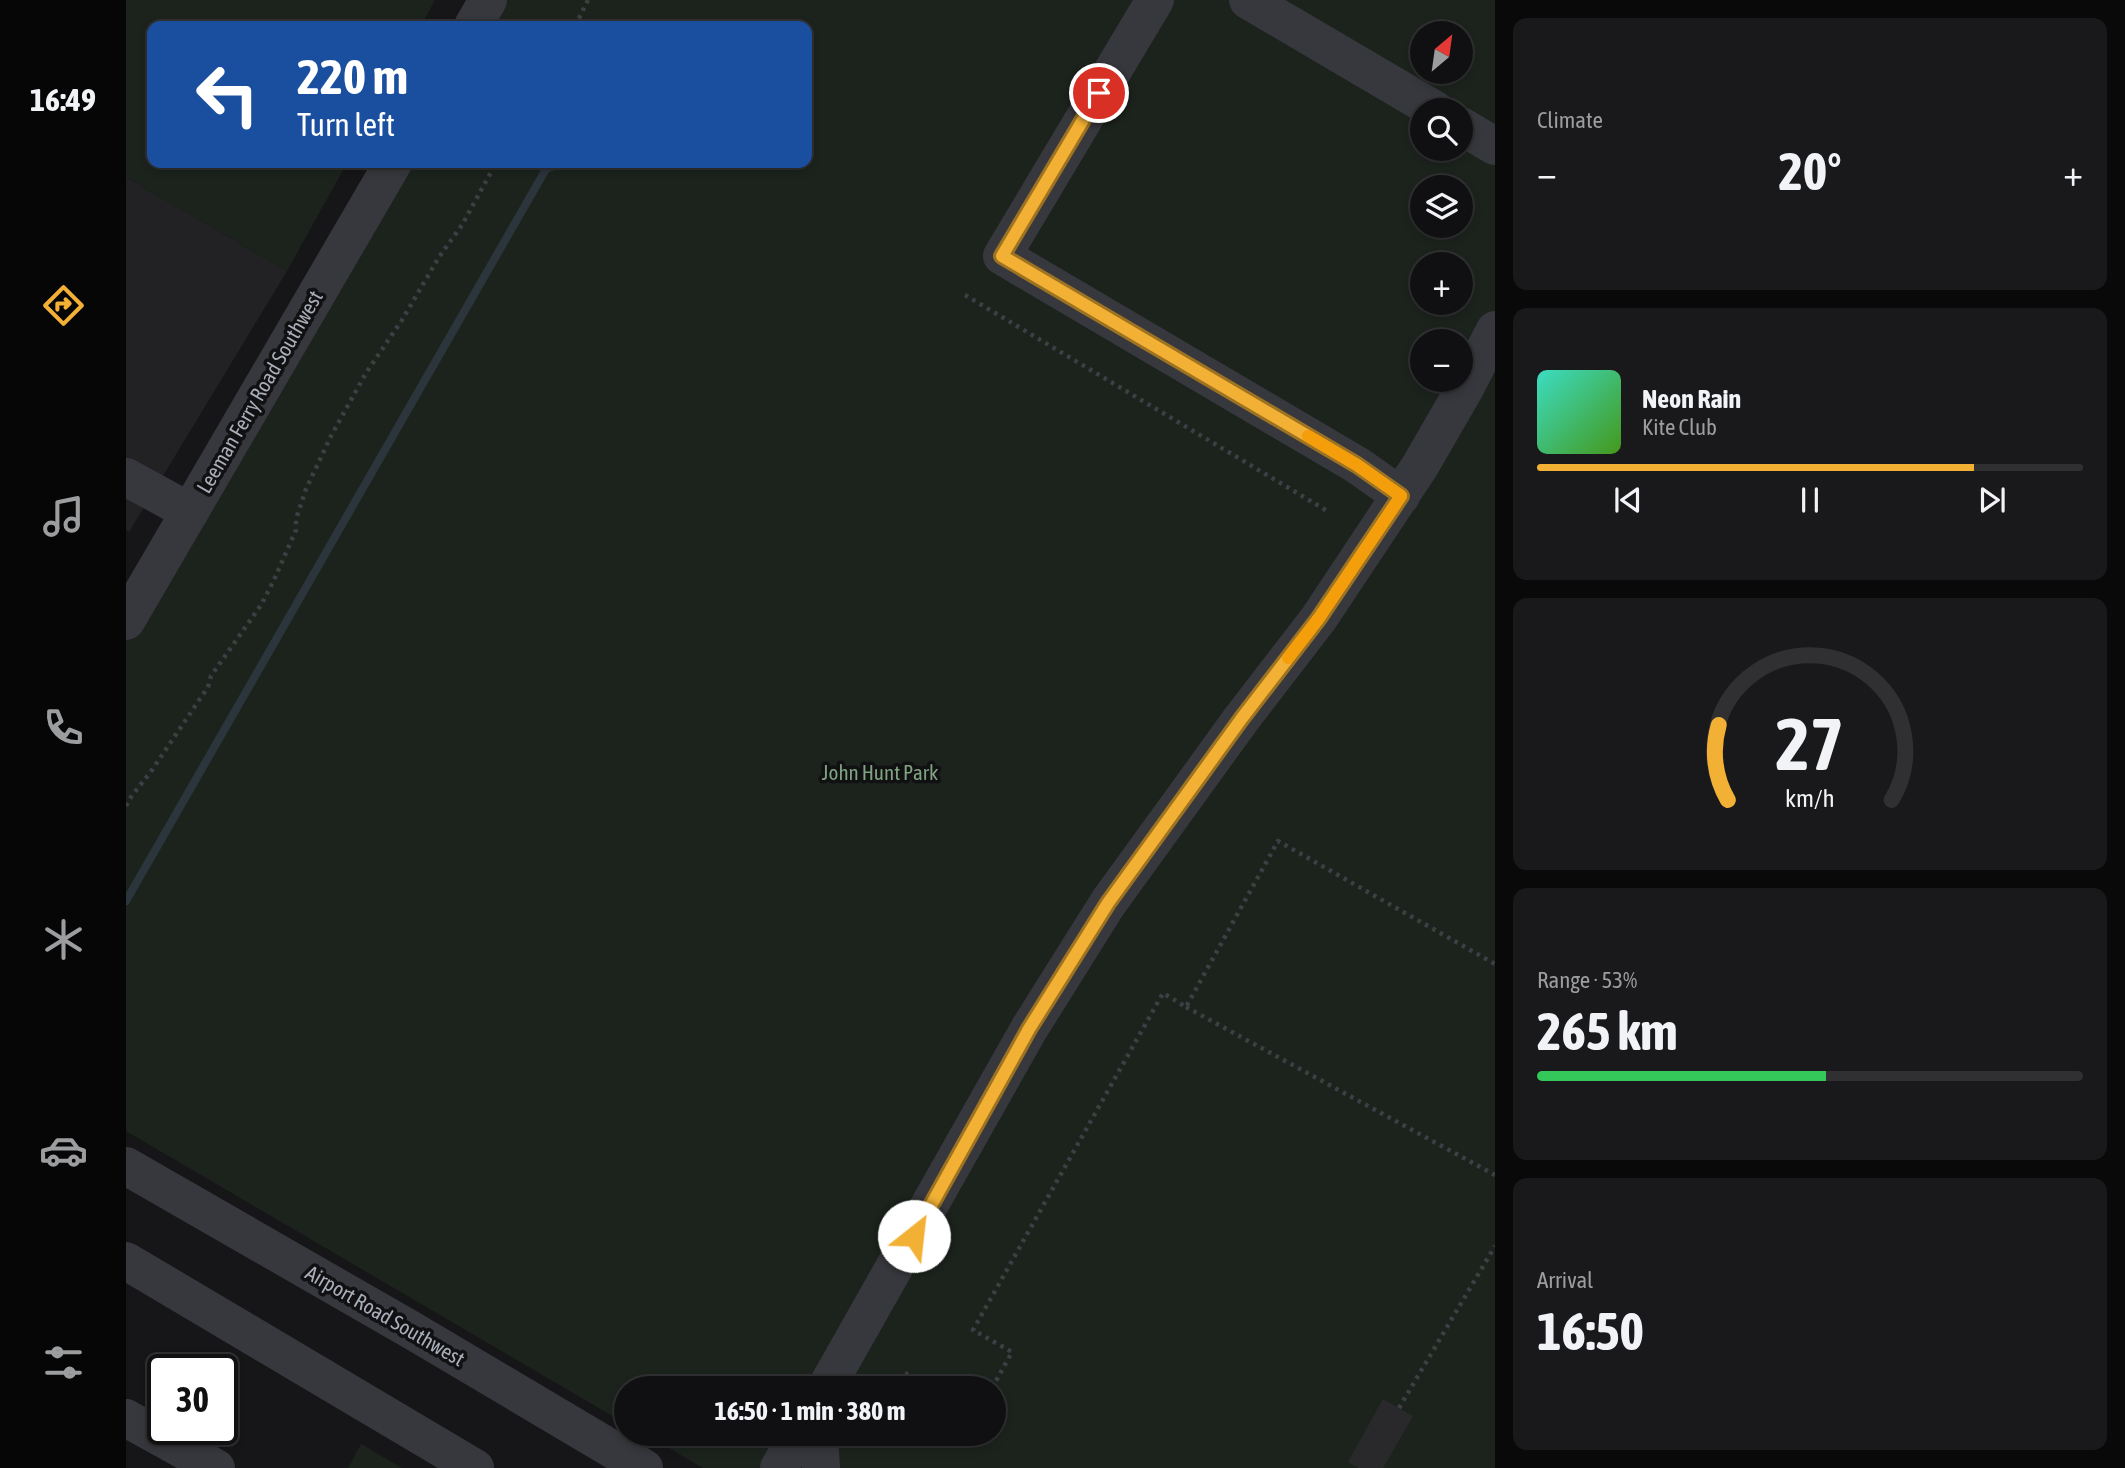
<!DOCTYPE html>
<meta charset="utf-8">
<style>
:root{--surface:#101012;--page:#19191b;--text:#f1f3f6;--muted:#9c9d9f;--line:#303032;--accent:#f2b134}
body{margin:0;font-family:"Asap Condensed",sans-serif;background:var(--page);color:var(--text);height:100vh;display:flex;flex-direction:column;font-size:26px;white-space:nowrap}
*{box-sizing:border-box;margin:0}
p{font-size:23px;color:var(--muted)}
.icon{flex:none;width:38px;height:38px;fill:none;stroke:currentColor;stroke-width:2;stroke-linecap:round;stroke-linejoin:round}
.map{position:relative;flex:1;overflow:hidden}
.side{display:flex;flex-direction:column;gap:18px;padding:18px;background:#09090a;width:630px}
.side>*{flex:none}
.top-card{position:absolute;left:21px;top:21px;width:665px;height:147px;border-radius:14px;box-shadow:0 4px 10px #0003,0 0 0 2px var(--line);background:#1a4fa0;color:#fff;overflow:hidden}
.needle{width:46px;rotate:29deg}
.tools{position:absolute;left:1284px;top:21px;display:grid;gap:14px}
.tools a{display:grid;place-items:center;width:63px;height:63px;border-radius:50%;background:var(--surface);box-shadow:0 4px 10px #0003,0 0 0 2px var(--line);font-size:35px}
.speed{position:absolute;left:21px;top:1354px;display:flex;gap:14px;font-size:35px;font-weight:700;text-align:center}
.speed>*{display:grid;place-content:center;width:91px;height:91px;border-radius:50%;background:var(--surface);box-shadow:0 4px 10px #0003,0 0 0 2px var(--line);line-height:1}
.speed .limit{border:4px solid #111;border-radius:10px;background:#fff;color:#111}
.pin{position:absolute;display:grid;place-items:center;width:60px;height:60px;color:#fff;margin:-30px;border:4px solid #fff;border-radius:50%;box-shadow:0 2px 7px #0007}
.me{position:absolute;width:77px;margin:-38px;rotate:29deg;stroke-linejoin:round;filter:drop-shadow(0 0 5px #0008)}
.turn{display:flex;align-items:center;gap:24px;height:147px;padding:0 35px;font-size:32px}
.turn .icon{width:91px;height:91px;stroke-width:2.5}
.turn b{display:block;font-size:49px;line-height:60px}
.big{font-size:52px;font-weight:700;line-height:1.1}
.side .tile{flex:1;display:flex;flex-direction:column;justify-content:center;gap:10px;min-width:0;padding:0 24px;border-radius:14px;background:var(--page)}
.side .dial{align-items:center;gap:0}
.dial svg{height:182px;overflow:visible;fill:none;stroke:var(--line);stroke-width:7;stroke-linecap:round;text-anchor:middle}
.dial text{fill:var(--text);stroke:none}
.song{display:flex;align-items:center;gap:21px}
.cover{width:84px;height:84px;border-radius:10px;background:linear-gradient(135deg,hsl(170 70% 55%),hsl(100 70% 35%))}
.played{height:7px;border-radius:4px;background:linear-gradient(90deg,var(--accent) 80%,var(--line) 80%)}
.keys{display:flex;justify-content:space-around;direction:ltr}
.heat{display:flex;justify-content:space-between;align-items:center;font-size:38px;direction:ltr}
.charge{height:10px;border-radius:5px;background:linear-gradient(90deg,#34c759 53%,var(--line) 0)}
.trip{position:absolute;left:488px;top:1376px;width:392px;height:70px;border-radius:35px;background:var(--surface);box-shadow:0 4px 10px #0003,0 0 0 2px var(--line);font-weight:700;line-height:70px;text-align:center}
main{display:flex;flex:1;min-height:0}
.tab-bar{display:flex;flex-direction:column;width:126px;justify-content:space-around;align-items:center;background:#060607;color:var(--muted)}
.tab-bar .icon{width:49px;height:49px}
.tab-bar .active{color:var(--accent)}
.tab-bar b{font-size:32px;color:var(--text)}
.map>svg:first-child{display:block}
.built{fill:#222225}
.green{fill:#1c231d;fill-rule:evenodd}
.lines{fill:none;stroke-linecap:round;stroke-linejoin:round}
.stream{stroke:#2c353c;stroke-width:8}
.building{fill:#29292c}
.path{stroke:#3d3f44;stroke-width:4.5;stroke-dasharray:3.5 5;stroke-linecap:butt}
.minor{stroke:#37383d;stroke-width:38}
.route-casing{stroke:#9d7322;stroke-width:18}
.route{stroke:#f2b134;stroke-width:12}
.slow{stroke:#f59e0b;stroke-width:12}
.labels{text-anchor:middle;stroke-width:7;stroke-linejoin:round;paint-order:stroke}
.street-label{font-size:21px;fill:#a8adb8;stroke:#111113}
.park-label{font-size:21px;fill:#7fa381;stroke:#111113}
</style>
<main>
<nav class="tab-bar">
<b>16:49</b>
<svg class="icon active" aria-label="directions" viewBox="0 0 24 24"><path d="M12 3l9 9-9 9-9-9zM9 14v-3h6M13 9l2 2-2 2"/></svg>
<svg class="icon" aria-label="music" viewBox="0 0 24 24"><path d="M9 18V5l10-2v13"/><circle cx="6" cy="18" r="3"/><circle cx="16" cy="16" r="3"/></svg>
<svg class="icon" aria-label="phone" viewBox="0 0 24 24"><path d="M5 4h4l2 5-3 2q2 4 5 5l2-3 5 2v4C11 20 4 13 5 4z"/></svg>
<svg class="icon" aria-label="climate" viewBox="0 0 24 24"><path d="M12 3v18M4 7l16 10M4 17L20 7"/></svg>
<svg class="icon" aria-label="car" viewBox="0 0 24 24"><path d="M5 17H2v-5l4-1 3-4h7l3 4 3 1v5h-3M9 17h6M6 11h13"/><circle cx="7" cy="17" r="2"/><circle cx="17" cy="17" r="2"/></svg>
<svg class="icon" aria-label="filters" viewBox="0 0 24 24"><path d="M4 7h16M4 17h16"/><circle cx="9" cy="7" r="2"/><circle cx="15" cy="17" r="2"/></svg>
</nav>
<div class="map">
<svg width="1369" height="1468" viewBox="0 0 1369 1468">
<rect width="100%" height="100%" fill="#161618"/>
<path class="built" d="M 0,177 L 161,271 L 3,532 L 0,530 Z"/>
<path class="green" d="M 0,0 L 309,0 L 295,26 L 26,26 L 26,163 L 221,163 L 161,271 L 0,177 Z
M 359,0 L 1369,0 L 1369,1468 L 577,1468 L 517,1433 L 868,1433 L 868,1388 L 500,1388 L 500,1424 L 0,1131 L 0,641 L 192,291 L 266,163 L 681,163 L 681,26 L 344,26 ZM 1297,33 L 1335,33 L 1335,72 L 1297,72 ZM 1297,110 L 1335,110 L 1335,149 L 1297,149 ZM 1297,187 L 1335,187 L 1335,226 L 1297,226 ZM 1297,264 L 1335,264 L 1335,303 L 1297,303 ZM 1297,341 L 1335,341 L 1335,380 L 1297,380 Z
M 235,1444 L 276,1468 L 222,1468 Z"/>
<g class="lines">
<path class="stream" d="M 0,901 L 420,169 L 435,163"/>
</g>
<path class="building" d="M 1257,1399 L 1287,1416 L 1257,1468 L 1233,1468 L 1222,1462 Z"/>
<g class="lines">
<path class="path" d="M 449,26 L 462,0
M 839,295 L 1203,512
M 0,806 L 5,797 L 26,770 L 82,687 L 85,676 L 135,605 L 147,582 L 170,530 L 170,519 L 180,489 L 205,436 L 240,373 L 276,320 L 313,257 L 336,225 L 370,163
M 1060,1007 L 1369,1175
M 779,1373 L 803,1388
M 866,1388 L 886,1352 L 847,1330 L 1037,993 L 1060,1007 L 1152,841 L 1369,964
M 1273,1408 L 1369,1246"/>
<path class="minor" d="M 1029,0 L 876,256 L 1231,465 L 1275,496
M 1122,0 L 1309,110
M 347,26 L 362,0
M 1335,126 L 1369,146
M 0,477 L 64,512
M 0,621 L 267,163
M 0,1166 L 287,1331 L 518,1468
M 0,1261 L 349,1468
M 700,1388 L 903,1029 L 982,903 L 1116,718 L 1193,618 L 1294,466 L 1339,388 L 1369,330
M 0,1418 L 90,1468
M 693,1433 L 695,1468
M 653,1468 L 673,1433"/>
</g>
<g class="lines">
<g class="route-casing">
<path id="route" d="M 788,1236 L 903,1029 L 982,903 L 1116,718 L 1193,618 L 1275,496 L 1231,465 L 876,256 L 973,93"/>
</g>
<use href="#route" class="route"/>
<path class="slow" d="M 1162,658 L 1193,618 L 1275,496 L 1231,465 L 1182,436"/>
</g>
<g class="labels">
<g class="street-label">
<text transform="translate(134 392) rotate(-60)" y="7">Leeman Ferry Road Southwest</text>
<text transform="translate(259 1316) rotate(30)" y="7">Airport Road Southwest</text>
</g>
<g class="park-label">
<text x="754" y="780">John Hunt Park</text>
</g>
</g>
</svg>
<div class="tools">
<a><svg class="needle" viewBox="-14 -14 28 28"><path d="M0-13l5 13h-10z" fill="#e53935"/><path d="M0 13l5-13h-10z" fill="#9c9d9f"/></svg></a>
<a><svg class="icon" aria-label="search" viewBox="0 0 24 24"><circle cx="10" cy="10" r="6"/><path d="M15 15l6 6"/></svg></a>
<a><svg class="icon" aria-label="layers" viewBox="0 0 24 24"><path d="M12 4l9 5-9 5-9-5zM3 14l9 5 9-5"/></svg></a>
<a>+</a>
<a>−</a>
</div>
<div class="speed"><div class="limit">30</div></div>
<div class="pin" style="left:973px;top:93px;background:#d93025"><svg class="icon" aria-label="arrive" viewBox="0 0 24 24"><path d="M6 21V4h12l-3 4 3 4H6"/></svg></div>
<svg class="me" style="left:788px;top:1236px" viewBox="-20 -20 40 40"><circle r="19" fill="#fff"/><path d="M0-13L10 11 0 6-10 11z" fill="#f2b134"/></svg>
<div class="trip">16:50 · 1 min · 380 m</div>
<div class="top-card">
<div class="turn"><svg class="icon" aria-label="left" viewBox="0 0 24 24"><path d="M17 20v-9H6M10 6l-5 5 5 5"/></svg><div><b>220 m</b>Turn left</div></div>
</div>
</div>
<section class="side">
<div class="tile"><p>Climate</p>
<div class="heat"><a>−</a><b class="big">20°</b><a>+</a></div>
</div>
<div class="tile">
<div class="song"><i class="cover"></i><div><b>Neon Rain</b><p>Kite Club</p></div></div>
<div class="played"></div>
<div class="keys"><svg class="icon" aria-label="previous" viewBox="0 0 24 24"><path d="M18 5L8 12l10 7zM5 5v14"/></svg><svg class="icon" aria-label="pause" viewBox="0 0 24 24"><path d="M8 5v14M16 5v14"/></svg><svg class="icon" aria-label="next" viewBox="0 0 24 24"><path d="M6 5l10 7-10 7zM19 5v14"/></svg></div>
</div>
<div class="tile dial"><svg viewBox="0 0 100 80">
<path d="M14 69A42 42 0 1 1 86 69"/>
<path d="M14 69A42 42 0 0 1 10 36" stroke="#f2b134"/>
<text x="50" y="56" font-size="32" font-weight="700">27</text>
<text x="50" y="72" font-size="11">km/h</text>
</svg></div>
<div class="tile"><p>Range · 53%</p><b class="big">265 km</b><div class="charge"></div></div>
<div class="tile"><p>Arrival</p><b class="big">16:50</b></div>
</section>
</main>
